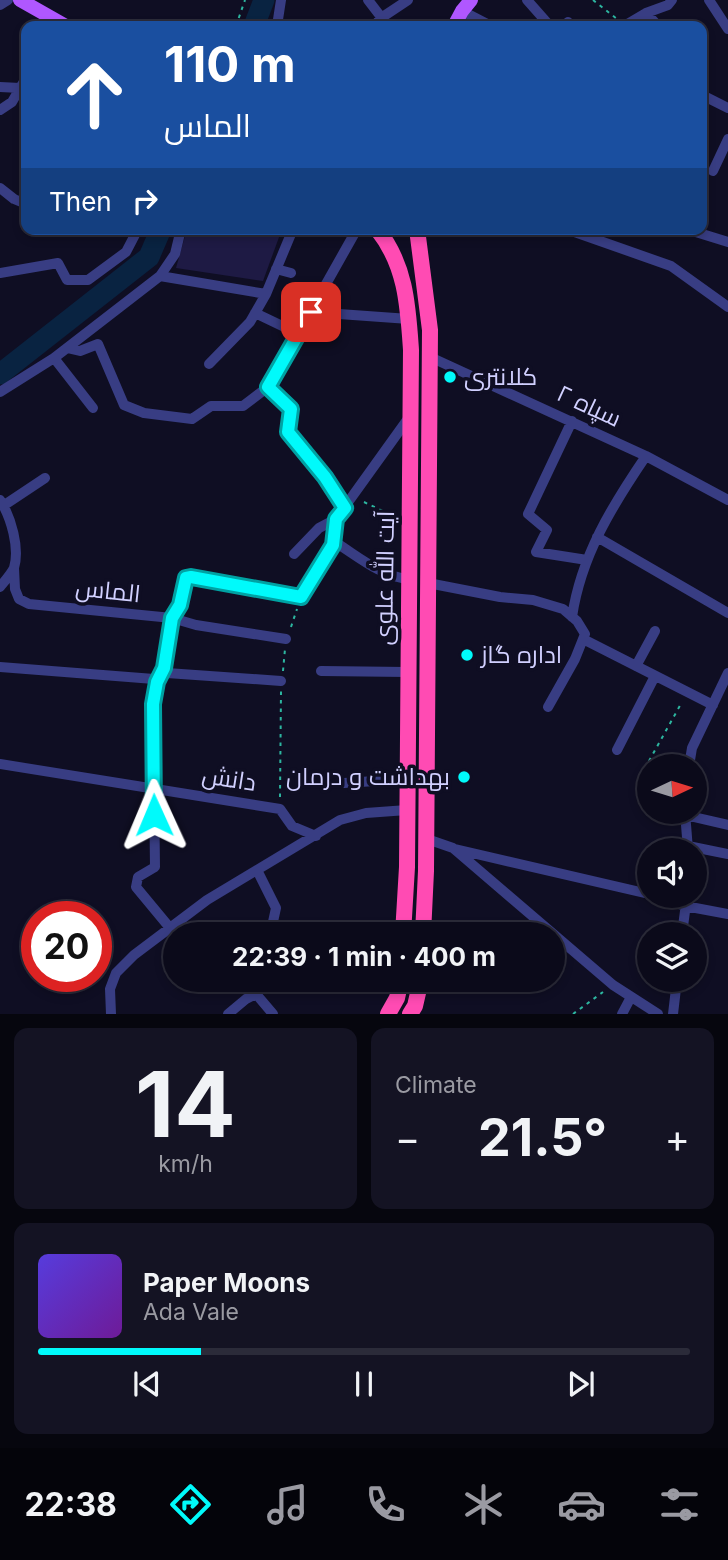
<!DOCTYPE html>
<meta charset="utf-8">
<style>
:root{--surface:#0b0a1a;--page:#141323;--text:#f1f3f6;--muted:#9a9aa2;--line:#2b2b39;--accent:#00fafb}
body{margin:0;font-family:Inter,Cairo,sans-serif;background:var(--page);color:var(--text);height:100vh;display:flex;flex-direction:column;font-size:26px;white-space:nowrap}
*{box-sizing:border-box;margin:0}
p{font-size:23px;color:var(--muted)}
.icon{flex:none;width:38px;height:38px;fill:none;stroke:currentColor;stroke-width:2;stroke-linecap:round;stroke-linejoin:round}
.map{position:relative;height:1014px;overflow:hidden}
.details{display:flex;flex-direction:column;gap:14px;padding:14px;background:#06060e;flex:1}
.details>*{flex:none}
.banner{position:absolute;left:21px;top:21px;width:686px;height:214px;border-radius:14px;box-shadow:0 4px 10px #0003,0 0 0 2px var(--line);background:#1a4fa0;color:#fff;overflow:hidden}
.needle{width:46px;rotate:86deg}
.tools{position:absolute;left:637px;top:754px;display:grid;gap:14px}
.tools a{display:grid;place-items:center;width:70px;height:70px;border-radius:50%;background:var(--surface);box-shadow:0 4px 10px #0003,0 0 0 2px var(--line);font-size:35px}
.speed{position:absolute;left:21px;top:901px;display:flex;gap:14px;font-size:35px;font-weight:700;text-align:center}
.speed>*{display:grid;place-content:center;width:91px;height:91px;border-radius:50%;background:var(--surface);box-shadow:0 4px 10px #0003,0 0 0 2px var(--line);line-height:1}
.speed .limit{border:10px solid #d22;background:#fff;color:#111}
.pin{position:absolute;display:grid;place-items:center;width:60px;height:60px;color:#fff;margin:-30px;border-radius:14px;box-shadow:0 4px 10px #0006}
.me{position:absolute;width:77px;margin:-38px;rotate:359deg;stroke-linejoin:round;filter:drop-shadow(0 0 5px #0008)}
.turn{display:flex;align-items:center;gap:24px;height:147px;padding:0 28px;font-size:32px}
.turn .icon{width:91px;height:91px;stroke-width:2.5}
.turn b{display:block;font-size:49px;line-height:60px}
.then{display:flex;align-items:center;height:66px;padding:0 28px;background:#0003;gap:14px;font-size:26px}
.big{font-size:52px;font-weight:700;line-height:1.1}
.details .tile{flex:1;display:flex;flex-direction:column;justify-content:center;gap:10px;min-width:0;padding:0 24px;border-radius:14px;background:var(--page)}
.details .dial{align-items:center;gap:0}
.dial b{font-size:91px;line-height:1}
.song{display:flex;align-items:center;gap:21px}
.cover{width:84px;height:84px;border-radius:10px;background:linear-gradient(135deg,hsl(250 70% 55%),hsl(280 70% 35%))}
.played{height:7px;border-radius:4px;background:linear-gradient(90deg,var(--accent) 25%,var(--line) 25%)}
.keys{display:flex;justify-content:space-around;direction:ltr}
.heat{display:flex;justify-content:space-between;align-items:center;font-size:38px;direction:ltr}
.details .tiles{flex:1;display:grid;gap:14px;grid-template-columns:1fr 1fr}
.tile:last-child{grid-column:span 2}
.trip{position:absolute;left:163px;top:922px;width:402px;height:70px;border-radius:35px;background:var(--surface);box-shadow:0 4px 10px #0003,0 0 0 2px var(--line);font-weight:700;line-height:70px;text-align:center}
.tabs{display:flex;height:112px;justify-content:space-around;align-items:center;background:#04040a;color:var(--muted)}
.tabs .icon{width:49px;height:49px}
.tabs .current{color:var(--accent)}
.tabs b{font-size:32px;color:var(--text)}
.map>svg:first-child{display:block}
.lines{fill:none;stroke-linecap:round;stroke-linejoin:round}
.river{stroke:#092341;stroke-width:21}
.building{fill:#1e1a44}
.path{stroke:#2db6a0;stroke-width:2;stroke-dasharray:3.5 5;stroke-linecap:butt}
.minor{stroke:#383d83;stroke-width:10}
.major{stroke:#b057ff;stroke-width:14}
.highway{stroke:#ff4bb3;stroke-width:16}
.route-casing{stroke:#00a2a3;stroke-width:18}
.route{stroke:#00fafb;stroke-width:12}
.poi-dot{fill:#00fafb;stroke:#0f0e23;stroke-width:2.5}
.labels{text-anchor:middle;stroke-width:7;stroke-linejoin:round;paint-order:stroke}
.poi-label{font-size:24px;fill:#d1d0ff;stroke:#0f0e23;text-anchor:start}
.street-label{font-size:24px;fill:#d1d0ff;stroke:#0f0e23}
</style>
<div class="map">
<svg width="728" height="1014" viewBox="0 0 728 1014">
<rect width="100%" height="100%" fill="#0f0e23"/>
<g class="lines">
<path class="river" d="M 254,26 L 264,0
M 0,374 L 149,257 L 161,229"/>
</g>
<path class="building" d="M 187,229 L 282,229 L 263,281 L 176,268 Z"/>
<g class="lines">
<path class="path" d="M 593,0 L 617,19
M 236,26 L 245,0
M 364,502 L 397,518
M 291,627 L 297,609
M 283,671 L 285,649
M 649,761 L 682,702
M 280,797 L 281,691
M 573,1014 L 603,992"/>
<path class="minor" d="M 368,0 L 388,26
M 527,0 L 550,26
M 709,0 L 728,29
M 0,5 L 8,0
M 462,11 L 491,26
M 646,13 L 658,26
M 277,26 L 281,0
M 374,26 L 381,18 L 408,0
M 566,26 L 568,22
M 624,26 L 646,13 L 668,5 L 672,0
M 0,87 L 20,88
M 702,95 L 728,108
M 0,110 L 12,102 L 26,78
M 713,171 L 728,139
M 0,188 L 14,199 L 26,204
M 566,229 L 671,266 L 728,307
M 686,229 L 728,242
M 276,269 L 291,273
M 0,273 L 58,263 L 67,280 L 88,280 L 126,252 L 138,229
M 160,276 L 266,294
M 311,312 L 409,319
M 255,313 L 299,334
M 67,348 L 80,351 L 98,344 L 124,405 L 144,413 L 192,419 L 211,406 L 243,406 L 268,387
M 430,357 L 646,456 L 728,500
M 54,358 L 93,408
M 209,364 L 250,322 L 266,294 L 293,229
M 0,392 L 54,358 L 160,276 L 175,254 L 181,229
M 572,421 L 528,514 L 547,530 L 536,552 L 587,560
M 0,500 C 11,517 20,548 14,568 C 11,574 4,582 0,587
M 3,506 L 45,478
M 345,508 L 325,476 L 288,432 L 291,409 L 268,387 L 357,229
M 597,537 L 728,613
M 333,545 L 336,519 L 410,416
M 294,554 L 319,528 L 336,519
M 14,568 L 15,589 L 19,599 L 29,604 L 172,618 L 180,605 L 186,578 L 191,577 L 301,597 L 333,545 L 338,544 C 360,558 381,576 408,579
M 428,583 L 500,597 L 533,600 L 563,609 L 577,621 L 585,634 L 575,659 L 548,707
M 572,617 C 581,556 612,506 646,456
M 583,639 L 713,705
M 636,666 L 655,631
M 0,667 L 154,679 L 167,673 L 281,681
M 321,671 L 407,672
M 617,750 L 655,676
M 0,764 L 280,809 L 292,826 L 316,836
M 689,766 L 692,748 L 728,673
M 344,783 L 407,779
M 685,812 L 688,850
M 685,815 L 728,825
M 427,839 L 453,848 L 613,985 L 658,1014
M 688,846 L 728,854
M 455,849 L 649,894
M 257,870 L 276,908 L 271,931 L 275,934
M 656,896 L 685,906 L 728,914
M 170,928 L 136,887 L 138,877 L 155,867 L 153,704 L 157,682 L 165,668 L 172,618 L 196,625 L 286,639
M 682,934 L 687,896
M 256,994 L 257,986 L 264,980
M 111,1014 L 110,989 L 116,973 L 134,955 L 207,900 L 340,820 L 366,813 L 407,810
M 228,1014 L 246,999 L 256,994 L 273,1014
M 622,1014 L 631,997
M 673,1014 L 677,980"/>
<path class="major" d="M 20,0 L 66,26
M 454,26 L 462,11 L 471,0"/>
<path class="highway" d="M 377,229 C 406,265 408,306 411,350 L 407,867 L 403,934
M 417,229 L 430,330 L 426,871 L 423,934
M 388,1014 L 397,998 L 401,980
M 410,1014 L 415,1006 L 421,980"/>
</g>
<g class="lines">
<g class="route-casing">
<path id="route" d="M 154,815 L 153,704 L 157,682 L 164,668 L 172,618 L 180,605 L 186,578 L 191,577 L 301,597 L 333,545 L 336,519 L 345,508 L 325,477 L 288,432 L 291,409 L 268,387 L 311,312"/>
</g>
<use href="#route" class="route"/>
</g>
<g class="poi-dot">
<circle cx="450" cy="377" r="7"/>
<circle cx="467" cy="655" r="7"/>
<circle cx="464" cy="777" r="7"/>
</g>
<g class="labels">
<g class="poi-label">
<text x="464" y="385">کلانتری</text>
<text x="481" y="663">اداره گاز</text>
<text x="450" y="785" text-anchor="end">بهداشت و درمان</text>
</g>
<g class="street-label">
<text transform="translate(589 406) rotate(25)" y="8">سپاه ۲</text>
<text transform="translate(385 578) rotate(-89)" y="8">آیت الله علوی</text>
<text transform="translate(108 591) rotate(6)" y="8">الماس</text>
<text transform="translate(229 779) rotate(9)" y="8">دانش</text>
</g>
</g>
</svg>
<div class="tools">
<a><svg class="needle" viewBox="-14 -14 28 28"><path d="M0-13l5 13h-10z" fill="#e53935"/><path d="M0 13l5-13h-10z" fill="#9a9aa2"/></svg></a>
<a><svg class="icon" aria-label="sound" viewBox="0 0 24 24"><path d="M4 9h4l5-4v14l-5-4H4zM17 9q2 3 0 6"/></svg></a>
<a><svg class="icon" aria-label="layers" viewBox="0 0 24 24"><path d="M12 4l9 5-9 5-9-5zM3 14l9 5 9-5"/></svg></a>
</div>
<div class="speed"><div class="limit">20</div></div>
<div class="pin" style="left:311px;top:312px;background:#d93025"><svg class="icon" aria-label="arrive" viewBox="0 0 24 24"><path d="M6 21V4h12l-3 4 3 4H6"/></svg></div>
<svg class="me" style="left:154px;top:815px" viewBox="-20 -20 40 40"><path d="M0-17L14 15 0 8-14 15z" fill="#00fafb" stroke="#fff" stroke-width="4"/></svg>
<div class="trip">22:39 · 1 min · 400 m</div>
<div class="banner">
<div class="turn"><svg class="icon" aria-label="ahead" viewBox="0 0 24 24"><path d="M12 20V5M6 11l6-6 6 6"/></svg><div><b>110 m</b>الماس</div></div>
<div class="then">Then<svg class="icon" aria-label="right" viewBox="0 0 24 24"><path d="M7 20v-9h11M14 6l5 5-5 5"/></svg></div>
</div>
</div>
<section class="details">
<div class="tiles">
<div class="tile dial"><b>14</b><p>km/h</p></div>
<div class="tile"><p>Climate</p>
<div class="heat"><a>−</a><b class="big">21.5°</b><a>+</a></div>
</div>
<div class="tile">
<div class="song"><i class="cover"></i><div><b>Paper Moons</b><p>Ada Vale</p></div></div>
<div class="played"></div>
<div class="keys"><svg class="icon" aria-label="previous" viewBox="0 0 24 24"><path d="M18 5L8 12l10 7zM5 5v14"/></svg><svg class="icon" aria-label="pause" viewBox="0 0 24 24"><path d="M8 5v14M16 5v14"/></svg><svg class="icon" aria-label="next" viewBox="0 0 24 24"><path d="M6 5l10 7-10 7zM19 5v14"/></svg></div>
</div>
</div>
</section>
<nav class="tabs">
<b>22:38</b>
<svg class="icon current" aria-label="directions" viewBox="0 0 24 24"><path d="M12 3l9 9-9 9-9-9zM9 14v-3h6M13 9l2 2-2 2"/></svg>
<svg class="icon" aria-label="music" viewBox="0 0 24 24"><path d="M9 18V5l10-2v13"/><circle cx="6" cy="18" r="3"/><circle cx="16" cy="16" r="3"/></svg>
<svg class="icon" aria-label="phone" viewBox="0 0 24 24"><path d="M5 4h4l2 5-3 2q2 4 5 5l2-3 5 2v4C11 20 4 13 5 4z"/></svg>
<svg class="icon" aria-label="climate" viewBox="0 0 24 24"><path d="M12 3v18M4 7l16 10M4 17L20 7"/></svg>
<svg class="icon" aria-label="car" viewBox="0 0 24 24"><path d="M5 17H2v-5l4-1 3-4h7l3 4 3 1v5h-3M9 17h6M6 11h13"/><circle cx="7" cy="17" r="2"/><circle cx="17" cy="17" r="2"/></svg>
<svg class="icon" aria-label="filters" viewBox="0 0 24 24"><path d="M4 7h16M4 17h16"/><circle cx="9" cy="7" r="2"/><circle cx="15" cy="17" r="2"/></svg>
</nav>
